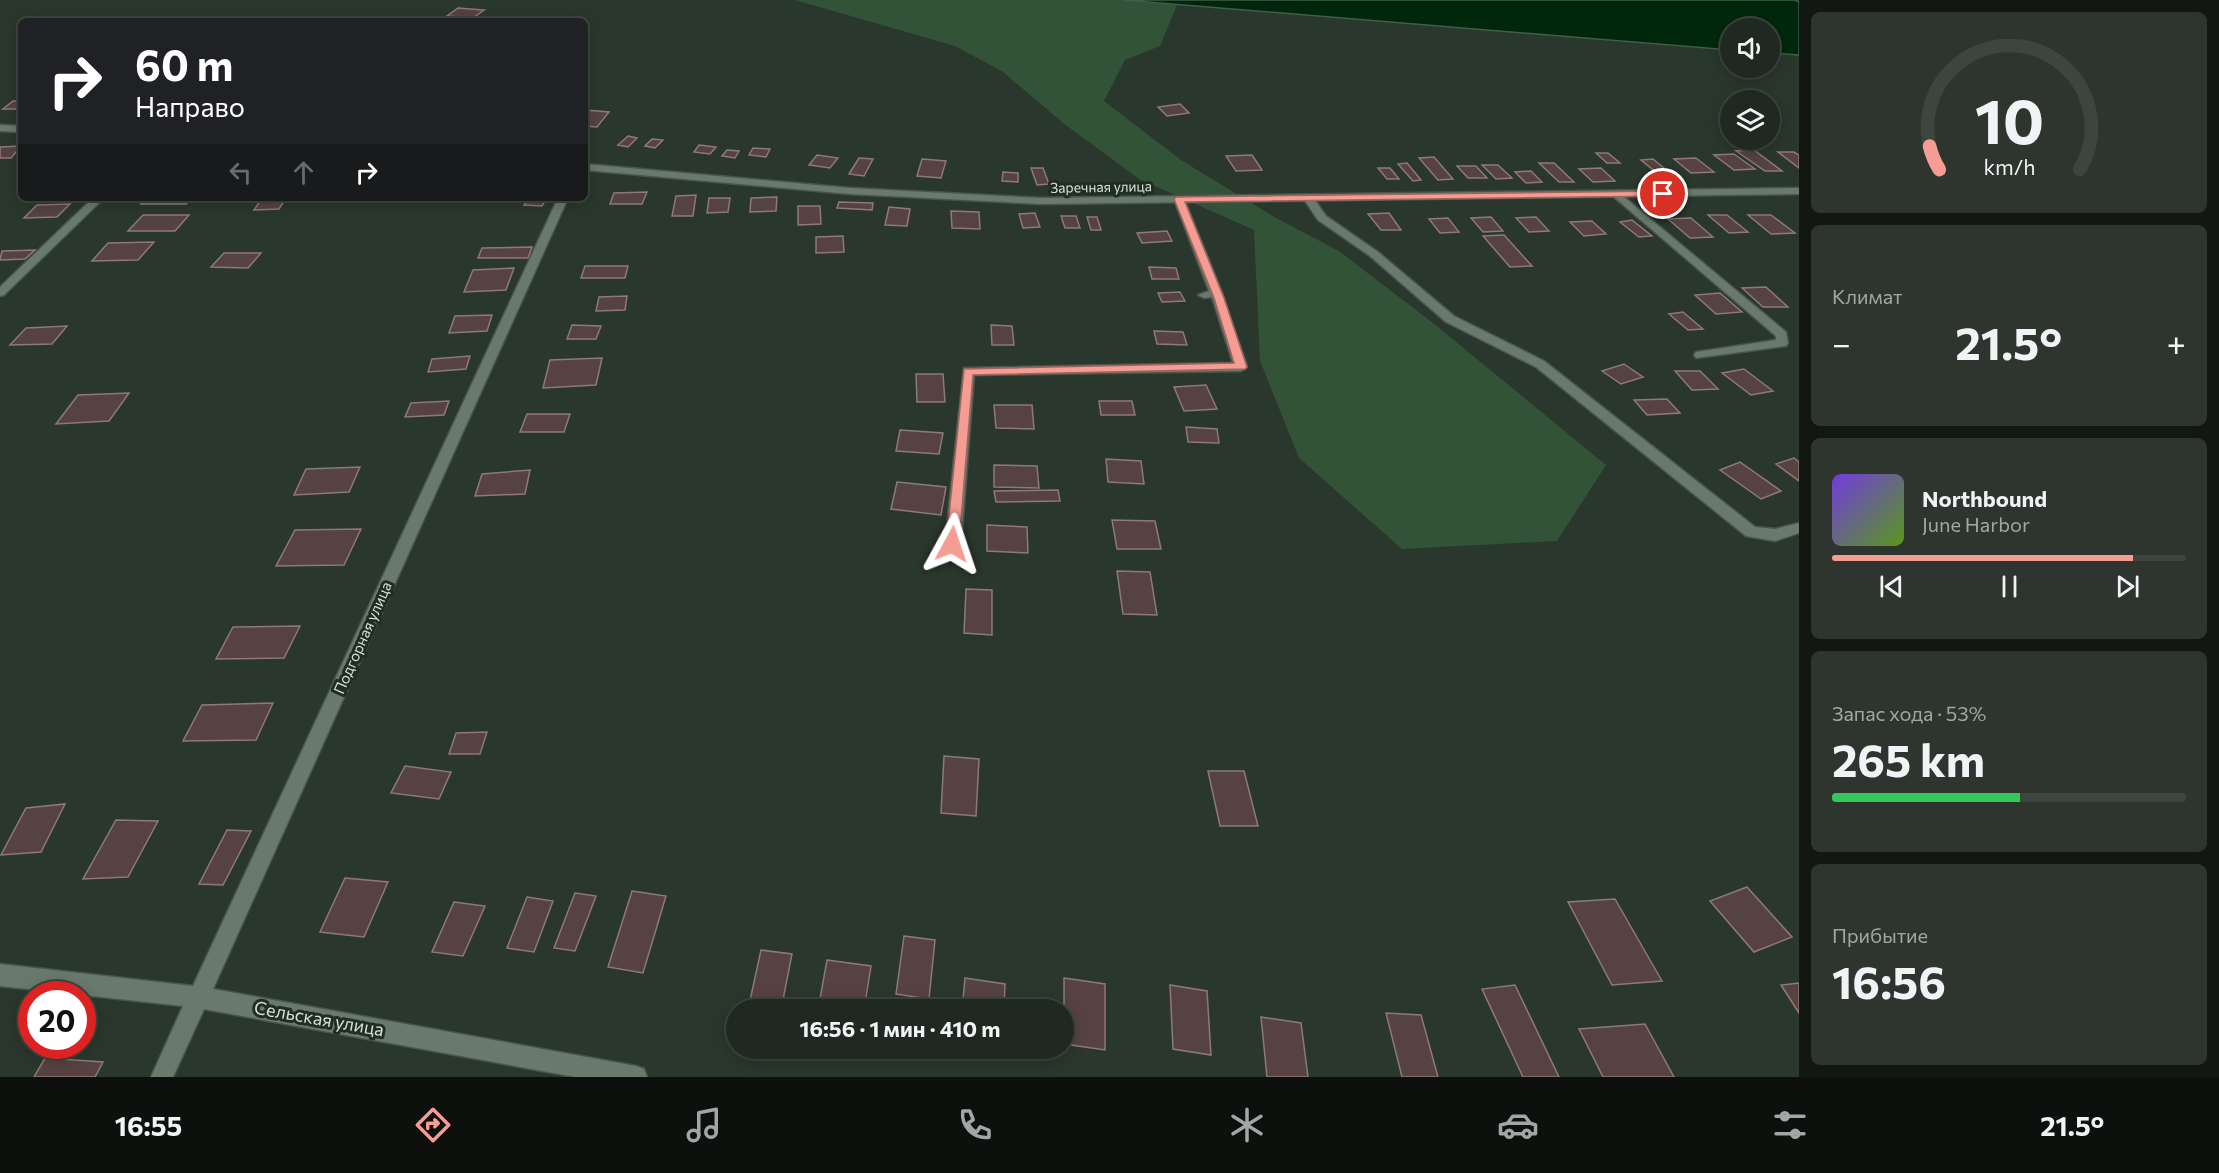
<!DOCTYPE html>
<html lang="ru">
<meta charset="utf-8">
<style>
:root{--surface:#202921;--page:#2d352e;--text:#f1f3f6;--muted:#a2a6a5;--line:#3d453f;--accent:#f59c93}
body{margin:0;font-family:Commissioner,sans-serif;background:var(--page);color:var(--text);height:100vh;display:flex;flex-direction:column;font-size:22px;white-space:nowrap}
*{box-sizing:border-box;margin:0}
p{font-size:20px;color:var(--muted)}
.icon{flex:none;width:33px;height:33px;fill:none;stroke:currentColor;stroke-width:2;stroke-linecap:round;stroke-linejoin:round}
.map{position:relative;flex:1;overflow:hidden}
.panel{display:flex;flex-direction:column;gap:12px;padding:12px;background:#121712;width:420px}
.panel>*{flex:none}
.guide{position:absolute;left:18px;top:18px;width:570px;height:183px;border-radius:9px;box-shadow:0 3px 15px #0003,0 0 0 2px var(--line);background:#202124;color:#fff;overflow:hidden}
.fabs{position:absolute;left:1720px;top:18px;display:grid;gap:12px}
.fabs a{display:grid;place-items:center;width:60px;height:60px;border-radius:50%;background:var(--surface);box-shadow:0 3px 15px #0003,0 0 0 2px var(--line);font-size:30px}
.speed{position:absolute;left:18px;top:981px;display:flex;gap:12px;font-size:30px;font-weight:700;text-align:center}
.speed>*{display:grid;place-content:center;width:78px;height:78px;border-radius:50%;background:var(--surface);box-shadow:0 3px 15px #0003,0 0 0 2px var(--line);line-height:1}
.speed .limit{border:9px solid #d22;background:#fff;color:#111}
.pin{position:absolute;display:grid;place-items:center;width:51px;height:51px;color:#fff;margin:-26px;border:3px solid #fff;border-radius:50%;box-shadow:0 2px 6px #0007}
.me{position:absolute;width:66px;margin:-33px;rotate:5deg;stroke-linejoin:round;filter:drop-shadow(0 0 4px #0008)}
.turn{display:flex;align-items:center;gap:21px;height:126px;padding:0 18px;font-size:27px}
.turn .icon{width:78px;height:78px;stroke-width:2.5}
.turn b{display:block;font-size:42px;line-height:51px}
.lanes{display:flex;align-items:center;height:57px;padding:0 18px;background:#0003;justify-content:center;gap:30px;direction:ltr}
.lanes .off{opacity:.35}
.big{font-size:45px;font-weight:700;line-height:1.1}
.panel .card{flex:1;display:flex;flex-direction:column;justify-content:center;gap:9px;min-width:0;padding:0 21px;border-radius:9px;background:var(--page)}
.panel .dial{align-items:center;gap:0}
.dial svg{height:156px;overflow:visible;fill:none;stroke:var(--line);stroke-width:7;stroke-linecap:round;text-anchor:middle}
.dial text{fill:var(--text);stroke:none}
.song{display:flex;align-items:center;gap:18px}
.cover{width:72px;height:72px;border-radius:9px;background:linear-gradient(135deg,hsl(260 70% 55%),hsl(90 70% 35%))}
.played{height:6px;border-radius:3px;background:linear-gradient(90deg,var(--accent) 85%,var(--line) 85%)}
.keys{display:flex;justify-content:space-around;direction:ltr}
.heat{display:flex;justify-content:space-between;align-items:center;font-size:33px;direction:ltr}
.charge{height:9px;border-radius:4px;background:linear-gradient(90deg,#34c759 53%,var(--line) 0)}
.trip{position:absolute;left:726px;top:999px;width:348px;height:60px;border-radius:30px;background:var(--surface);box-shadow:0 3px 15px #0003,0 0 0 2px var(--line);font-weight:700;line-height:60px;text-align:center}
.tabs{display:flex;height:96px;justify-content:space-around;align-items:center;background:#0d100d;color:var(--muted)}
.tabs .icon{width:42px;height:42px}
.tabs .current{color:var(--accent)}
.tabs b{font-size:27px;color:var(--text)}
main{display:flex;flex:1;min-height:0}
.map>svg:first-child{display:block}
.green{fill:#325338}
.water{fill:#00270c;stroke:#405e49;stroke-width:1.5}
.building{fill:#564341;stroke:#8e7977;stroke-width:1.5}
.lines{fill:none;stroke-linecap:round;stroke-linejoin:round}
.lane-casing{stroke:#49554b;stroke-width:3}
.street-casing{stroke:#49554b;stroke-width:3}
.lane{fill:#69796c;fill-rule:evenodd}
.street{fill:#69796c;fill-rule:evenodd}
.route{fill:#f59c93;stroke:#9f6560;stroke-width:1.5}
.labels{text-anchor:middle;stroke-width:6;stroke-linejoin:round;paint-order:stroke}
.far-street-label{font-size:14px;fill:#d7e0d8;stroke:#202d22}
.street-label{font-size:15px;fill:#d7e0d8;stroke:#202d22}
.near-street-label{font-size:18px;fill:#d7e0d8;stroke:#202d22}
</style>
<main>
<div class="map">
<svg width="1799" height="1077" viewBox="0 0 1799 1077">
<rect width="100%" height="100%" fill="#2a372c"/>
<path class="green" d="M 795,0 L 1123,0 L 1177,5 L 1160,46 L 1125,60 L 1104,101 L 1181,160 L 1276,218 L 1339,251 L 1433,323 L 1606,465 L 1557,541 L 1402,549 L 1299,458 L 1260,361 L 1254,230 L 1139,179 L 1063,123 L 1003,72 L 955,46 Z"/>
<path class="water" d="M 1123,0 L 1795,0 L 1799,2 L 1799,55 L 1770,53 L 1770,28 L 1731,28 L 1731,50 Z"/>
<path class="building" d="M 458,8 L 484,10 L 473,18 L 447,16 Z
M 13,101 L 21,101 L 21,105 L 16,109 L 3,109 Z
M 1180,104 L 1189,113 L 1167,116 L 1158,107 Z
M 585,110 L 609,112 L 597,127 L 585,126 Z
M 628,136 L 637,138 L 628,147 L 618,145 Z
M 652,139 L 663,140 L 655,148 L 645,146 Z
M 699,145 L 716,147 L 710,154 L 694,152 Z
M 21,146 L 11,158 L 0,158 L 0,147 Z
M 753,148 L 770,149 L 766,157 L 749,155 Z
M 727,150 L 739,151 L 735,158 L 722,156 Z
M 1754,150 L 1782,171 L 1765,171 L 1736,151 Z
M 1778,152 L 1794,152 L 1799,155 L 1799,168 Z
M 1596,153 L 1608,153 L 1620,163 L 1607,163 Z
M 1734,154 L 1755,169 L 1734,170 L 1714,155 Z
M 817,155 L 838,158 L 830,168 L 809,165 Z
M 1252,155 L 1262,170 L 1236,171 L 1226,156 Z
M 1434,157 L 1453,179 L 1438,180 L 1419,158 Z
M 859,158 L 873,159 L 864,176 L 849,174 Z
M 1696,158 L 1714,172 L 1691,173 L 1674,159 Z
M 922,159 L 946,161 L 941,178 L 917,176 Z
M 1653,159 L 1670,173 L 1657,173 L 1641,160 Z
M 1407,163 L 1421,180 L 1413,181 L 1398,164 Z
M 1539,163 L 1554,163 L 1574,182 L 1559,182 Z
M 1482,165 L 1498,165 L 1512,178 L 1496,179 Z
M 1457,166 L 1476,166 L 1487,178 L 1468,178 Z
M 1031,168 L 1043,168 L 1049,184 L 1037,185 Z
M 1378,168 L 1390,168 L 1399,179 L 1387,179 Z
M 1601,168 L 1615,181 L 1593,182 L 1579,169 Z
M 1531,171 L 1542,182 L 1526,183 L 1515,172 Z
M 1003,172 L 1018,173 L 1018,182 L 1002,181 Z
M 647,192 L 642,204 L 610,204 L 614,193 Z
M 696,195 L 693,216 L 672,216 L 676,196 Z
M 777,197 L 776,211 L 750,212 L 751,198 Z
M 147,198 L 192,198 L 186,204 L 141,204 Z
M 262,198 L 286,198 L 279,209 L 254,210 Z
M 529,198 L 547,198 L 542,206 L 524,205 Z
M 709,198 L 730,198 L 728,212 L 707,213 Z
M 839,202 L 873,203 L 872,210 L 837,208 Z
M 70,204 L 57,217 L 24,218 L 37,205 Z
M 798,206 L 820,206 L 821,224 L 798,225 Z
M 889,207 L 910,209 L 907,226 L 885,225 Z
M 951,211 L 979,212 L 980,229 L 952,228 Z
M 1035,213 L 1040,227 L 1023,228 L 1019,214 Z
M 1389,213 L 1401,230 L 1381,230 L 1368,214 Z
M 143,215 L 189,215 L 175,231 L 128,231 Z
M 1708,215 L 1727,215 L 1748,232 L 1729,233 Z
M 1748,215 L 1771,215 L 1795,233 L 1771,234 Z
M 1061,216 L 1076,216 L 1080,228 L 1065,228 Z
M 1087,217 L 1097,217 L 1101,230 L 1091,230 Z
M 1491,217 L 1503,231 L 1483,232 L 1471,218 Z
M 1536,217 L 1549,231 L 1529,232 L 1516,218 Z
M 1448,218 L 1459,232 L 1440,233 L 1429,219 Z
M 1691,218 L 1713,237 L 1690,238 L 1668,219 Z
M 1632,220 L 1652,236 L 1639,237 L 1620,222 Z
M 1592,221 L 1606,234 L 1584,236 L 1570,222 Z
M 1167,231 L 1172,241 L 1142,243 L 1137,233 Z
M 1504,235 L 1532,266 L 1510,267 L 1483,236 Z
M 843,236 L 844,252 L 816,253 L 816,237 Z
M 154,242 L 138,260 L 92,261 L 108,243 Z
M 532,247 L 528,258 L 478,258 L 482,248 Z
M 35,250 L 25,259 L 0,260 L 2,251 Z
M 224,253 L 261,253 L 248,268 L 211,267 Z
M 585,266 L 628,266 L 625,278 L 581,278 Z
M 1149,267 L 1176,268 L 1179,279 L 1152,279 Z
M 514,268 L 506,290 L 464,292 L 473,270 Z
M 1766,287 L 1788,307 L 1763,307 L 1742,288 Z
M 1180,292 L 1185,301 L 1162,302 L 1158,293 Z
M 1720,293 L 1742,312 L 1716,314 L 1695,295 Z
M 627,296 L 625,310 L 596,311 L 599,297 Z
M 1683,312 L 1703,329 L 1688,330 L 1669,314 Z
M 492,315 L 487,331 L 449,333 L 455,316 Z
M 572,325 L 601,326 L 596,339 L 567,339 Z
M 991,325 L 1012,326 L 1014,345 L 992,345 Z
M 67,326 L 52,344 L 10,345 L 26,328 Z
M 1154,331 L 1183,332 L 1187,345 L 1157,344 Z
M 470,356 L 466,369 L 428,372 L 432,359 Z
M 602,358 L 596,385 L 543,388 L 550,360 Z
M 1624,364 L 1643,377 L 1621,384 L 1602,371 Z
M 1744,369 L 1773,391 L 1751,395 L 1722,373 Z
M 1675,371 L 1700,371 L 1718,389 L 1692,390 Z
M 916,374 L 943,374 L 945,402 L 917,402 Z
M 1206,385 L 1217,409 L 1184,411 L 1174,387 Z
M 129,393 L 109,421 L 56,424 L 78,395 Z
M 1667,399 L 1680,413 L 1647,415 L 1634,400 Z
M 449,401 L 444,415 L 405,417 L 411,403 Z
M 1099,401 L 1132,401 L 1135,415 L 1101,415 Z
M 994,405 L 1032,405 L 1034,429 L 996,428 Z
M 527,414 L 570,414 L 564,432 L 520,432 Z
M 1186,427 L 1217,429 L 1219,443 L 1188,442 Z
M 900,430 L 943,433 L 939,454 L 896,451 Z
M 1794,458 L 1799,462 L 1799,481 L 1776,464 Z
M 1106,459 L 1141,461 L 1144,484 L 1108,482 Z
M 1740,462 L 1781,491 L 1761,499 L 1720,470 Z
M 994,465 L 1037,466 L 1039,488 L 994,487 Z
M 360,467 L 349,492 L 294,495 L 306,469 Z
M 530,470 L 525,494 L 475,496 L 482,474 Z
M 897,482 L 946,487 L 941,515 L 891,509 Z
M 1058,490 L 1060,501 L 996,502 L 994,491 Z
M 1112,520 L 1155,521 L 1161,549 L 1117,549 Z
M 987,525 L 1027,527 L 1028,553 L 987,551 Z
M 361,529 L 344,565 L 276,566 L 295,530 Z
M 1117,571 L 1150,572 L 1157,615 L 1123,614 Z
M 966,589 L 992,590 L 992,635 L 964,633 Z
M 300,626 L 284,658 L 216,659 L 233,627 Z
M 273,703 L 256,740 L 183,741 L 202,705 Z
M 487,732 L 480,754 L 449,754 L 456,733 Z
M 944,756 L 979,759 L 976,816 L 941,813 Z
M 405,766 L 451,772 L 439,799 L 391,793 Z
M 1208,771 L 1244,771 L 1258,826 L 1220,826 Z
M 65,804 L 41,852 L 1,855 L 26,808 Z
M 116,820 L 158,821 L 128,877 L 83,879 Z
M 227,830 L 251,831 L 223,885 L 199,884 Z
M 345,878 L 388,882 L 364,937 L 320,932 Z
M 1747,887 L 1792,937 L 1754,952 L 1710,901 Z
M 632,891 L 666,896 L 643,973 L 608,967 Z
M 575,893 L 596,896 L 575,951 L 554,948 Z
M 527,897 L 553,901 L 534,952 L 507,948 Z
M 1615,899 L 1662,981 L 1612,985 L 1568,902 Z
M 454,902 L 485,906 L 463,956 L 432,952 Z
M 904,936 L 935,940 L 929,999 L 896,994 Z
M 761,950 L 792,954 L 781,1010 L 749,1005 Z
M 827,960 L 871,966 L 864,1010 L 818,1010 Z
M 965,978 L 1005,984 L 1004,1010 L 962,1010 Z
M 1064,978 L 1105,984 L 1105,1050 L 1064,1044 Z
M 1799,983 L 1799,1013 L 1781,985 Z
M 1170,985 L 1207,991 L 1211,1055 L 1173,1049 Z
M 1515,985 L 1559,1077 L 1523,1077 L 1482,989 Z
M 1386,1013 L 1421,1015 L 1438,1077 L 1402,1077 Z
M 1261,1017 L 1301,1023 L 1308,1077 L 1267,1077 Z
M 1645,1024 L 1674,1077 L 1603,1077 L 1579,1029 Z
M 45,1058 L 103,1062 L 95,1077 L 34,1077 Z"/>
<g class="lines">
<g class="lane-casing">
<path id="lane" d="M 1618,192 L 1786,332 L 1788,343 L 1786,346 L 1696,358 L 1694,355 L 1696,352 L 1776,340 L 1776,336 L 1614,197 L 1613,195 Z
M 1308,195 L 1312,196 L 1326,216 L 1378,252 L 1454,316 L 1544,361 L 1755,527 L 1775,529 L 1799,523 L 1799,533 L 1775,541 L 1746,536 L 1536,367 L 1446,322 L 1370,256 L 1318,220 L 1303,198 Z
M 1179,196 L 1184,199 L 1222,293 L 1247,367 L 1241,371 L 974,375 L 961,544 L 958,548 L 948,548 L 945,544 L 964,368 L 1233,363 L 1212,297 L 1204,298 L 1198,295 L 1209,291 L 1174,199 Z"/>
</g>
<g class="street-casing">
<path id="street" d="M 0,125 L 21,126 L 21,132 L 0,131 Z
M 585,164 L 850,188 L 1041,198 L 1799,188 L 1799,194 L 1041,204 L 850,194 L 585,170 Z
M 93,198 L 104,198 L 4,295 L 0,296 L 0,287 Z
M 558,198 L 568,198 L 213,989 L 636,1066 L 644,1069 L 647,1077 L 575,1077 L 204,1009 L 173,1077 L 151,1077 L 183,1006 L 0,986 L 0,964 L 193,986 Z"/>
</g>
<use href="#lane" class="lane"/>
<use href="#street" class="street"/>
</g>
<path class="route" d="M 1663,191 L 1668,194 L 1666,196 L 1185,202 L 1224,298 L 1247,367 L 1245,369 L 973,375 L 959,544 L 952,549 L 946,544 L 964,369 L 1234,363 L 1214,298 L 1174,199 L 1176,197 Z"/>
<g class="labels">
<g class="far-street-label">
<text transform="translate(1101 187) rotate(-1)" y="5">Заречная улица</text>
</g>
<g class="street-label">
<text transform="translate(363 638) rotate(-66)" y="5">Подгорная улица</text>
</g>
<g class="near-street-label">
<text transform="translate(319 1019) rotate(10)" y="6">Сельская улица</text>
</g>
</g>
</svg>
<div class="fabs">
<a><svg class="icon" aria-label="sound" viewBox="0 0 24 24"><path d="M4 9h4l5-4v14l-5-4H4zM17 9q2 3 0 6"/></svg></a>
<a><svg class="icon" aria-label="layers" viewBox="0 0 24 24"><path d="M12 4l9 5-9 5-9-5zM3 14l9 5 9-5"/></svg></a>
</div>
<div class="speed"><div class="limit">20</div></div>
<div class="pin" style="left:1663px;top:194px;background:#d93025"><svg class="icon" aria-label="arrive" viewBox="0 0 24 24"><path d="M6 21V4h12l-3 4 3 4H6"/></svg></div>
<svg class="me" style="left:952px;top:544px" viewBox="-20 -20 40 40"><path d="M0-17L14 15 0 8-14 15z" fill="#f59c93" stroke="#fff" stroke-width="4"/></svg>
<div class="trip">16:56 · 1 мин · 410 m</div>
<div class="guide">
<div class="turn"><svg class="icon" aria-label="right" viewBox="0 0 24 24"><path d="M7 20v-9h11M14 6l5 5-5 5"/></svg><div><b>60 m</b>Направо</div></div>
<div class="lanes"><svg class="icon off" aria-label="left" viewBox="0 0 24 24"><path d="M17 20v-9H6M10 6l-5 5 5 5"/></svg><svg class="icon off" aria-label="ahead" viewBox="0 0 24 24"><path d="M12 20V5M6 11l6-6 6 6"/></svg><svg class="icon" aria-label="right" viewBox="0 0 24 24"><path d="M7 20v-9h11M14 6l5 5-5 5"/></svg></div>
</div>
</div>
<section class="panel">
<div class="card dial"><svg viewBox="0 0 100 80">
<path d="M14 69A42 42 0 1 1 86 69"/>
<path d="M14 69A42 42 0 0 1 9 57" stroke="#f59c93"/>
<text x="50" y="56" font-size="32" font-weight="700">10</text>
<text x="50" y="72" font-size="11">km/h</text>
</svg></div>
<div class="card"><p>Климат</p>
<div class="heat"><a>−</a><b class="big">21.5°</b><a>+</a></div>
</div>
<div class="card">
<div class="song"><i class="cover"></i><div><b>Northbound</b><p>June Harbor</p></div></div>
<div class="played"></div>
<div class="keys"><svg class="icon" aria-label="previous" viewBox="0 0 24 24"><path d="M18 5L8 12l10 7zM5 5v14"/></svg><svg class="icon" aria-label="pause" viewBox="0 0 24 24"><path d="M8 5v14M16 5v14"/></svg><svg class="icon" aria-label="next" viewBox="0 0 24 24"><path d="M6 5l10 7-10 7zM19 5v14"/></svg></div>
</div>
<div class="card"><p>Запас хода · 53%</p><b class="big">265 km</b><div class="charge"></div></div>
<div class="card"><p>Прибытие</p><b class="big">16:56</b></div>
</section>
</main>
<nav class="tabs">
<b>16:55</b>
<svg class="icon current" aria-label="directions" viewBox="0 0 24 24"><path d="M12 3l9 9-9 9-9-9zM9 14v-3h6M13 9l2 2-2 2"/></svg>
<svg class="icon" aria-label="music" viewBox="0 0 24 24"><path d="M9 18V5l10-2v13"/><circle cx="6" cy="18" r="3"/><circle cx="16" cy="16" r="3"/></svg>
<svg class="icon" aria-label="phone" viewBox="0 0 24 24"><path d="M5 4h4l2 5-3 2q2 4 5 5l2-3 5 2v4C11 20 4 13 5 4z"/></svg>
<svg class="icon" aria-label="climate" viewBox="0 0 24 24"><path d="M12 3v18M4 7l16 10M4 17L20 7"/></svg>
<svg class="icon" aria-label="car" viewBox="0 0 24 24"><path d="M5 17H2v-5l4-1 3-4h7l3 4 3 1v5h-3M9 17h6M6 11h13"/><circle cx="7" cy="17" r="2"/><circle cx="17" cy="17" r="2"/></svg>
<svg class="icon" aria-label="filters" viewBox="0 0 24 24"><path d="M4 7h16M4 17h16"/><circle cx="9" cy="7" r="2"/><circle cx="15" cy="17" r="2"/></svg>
<b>21.5°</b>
</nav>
